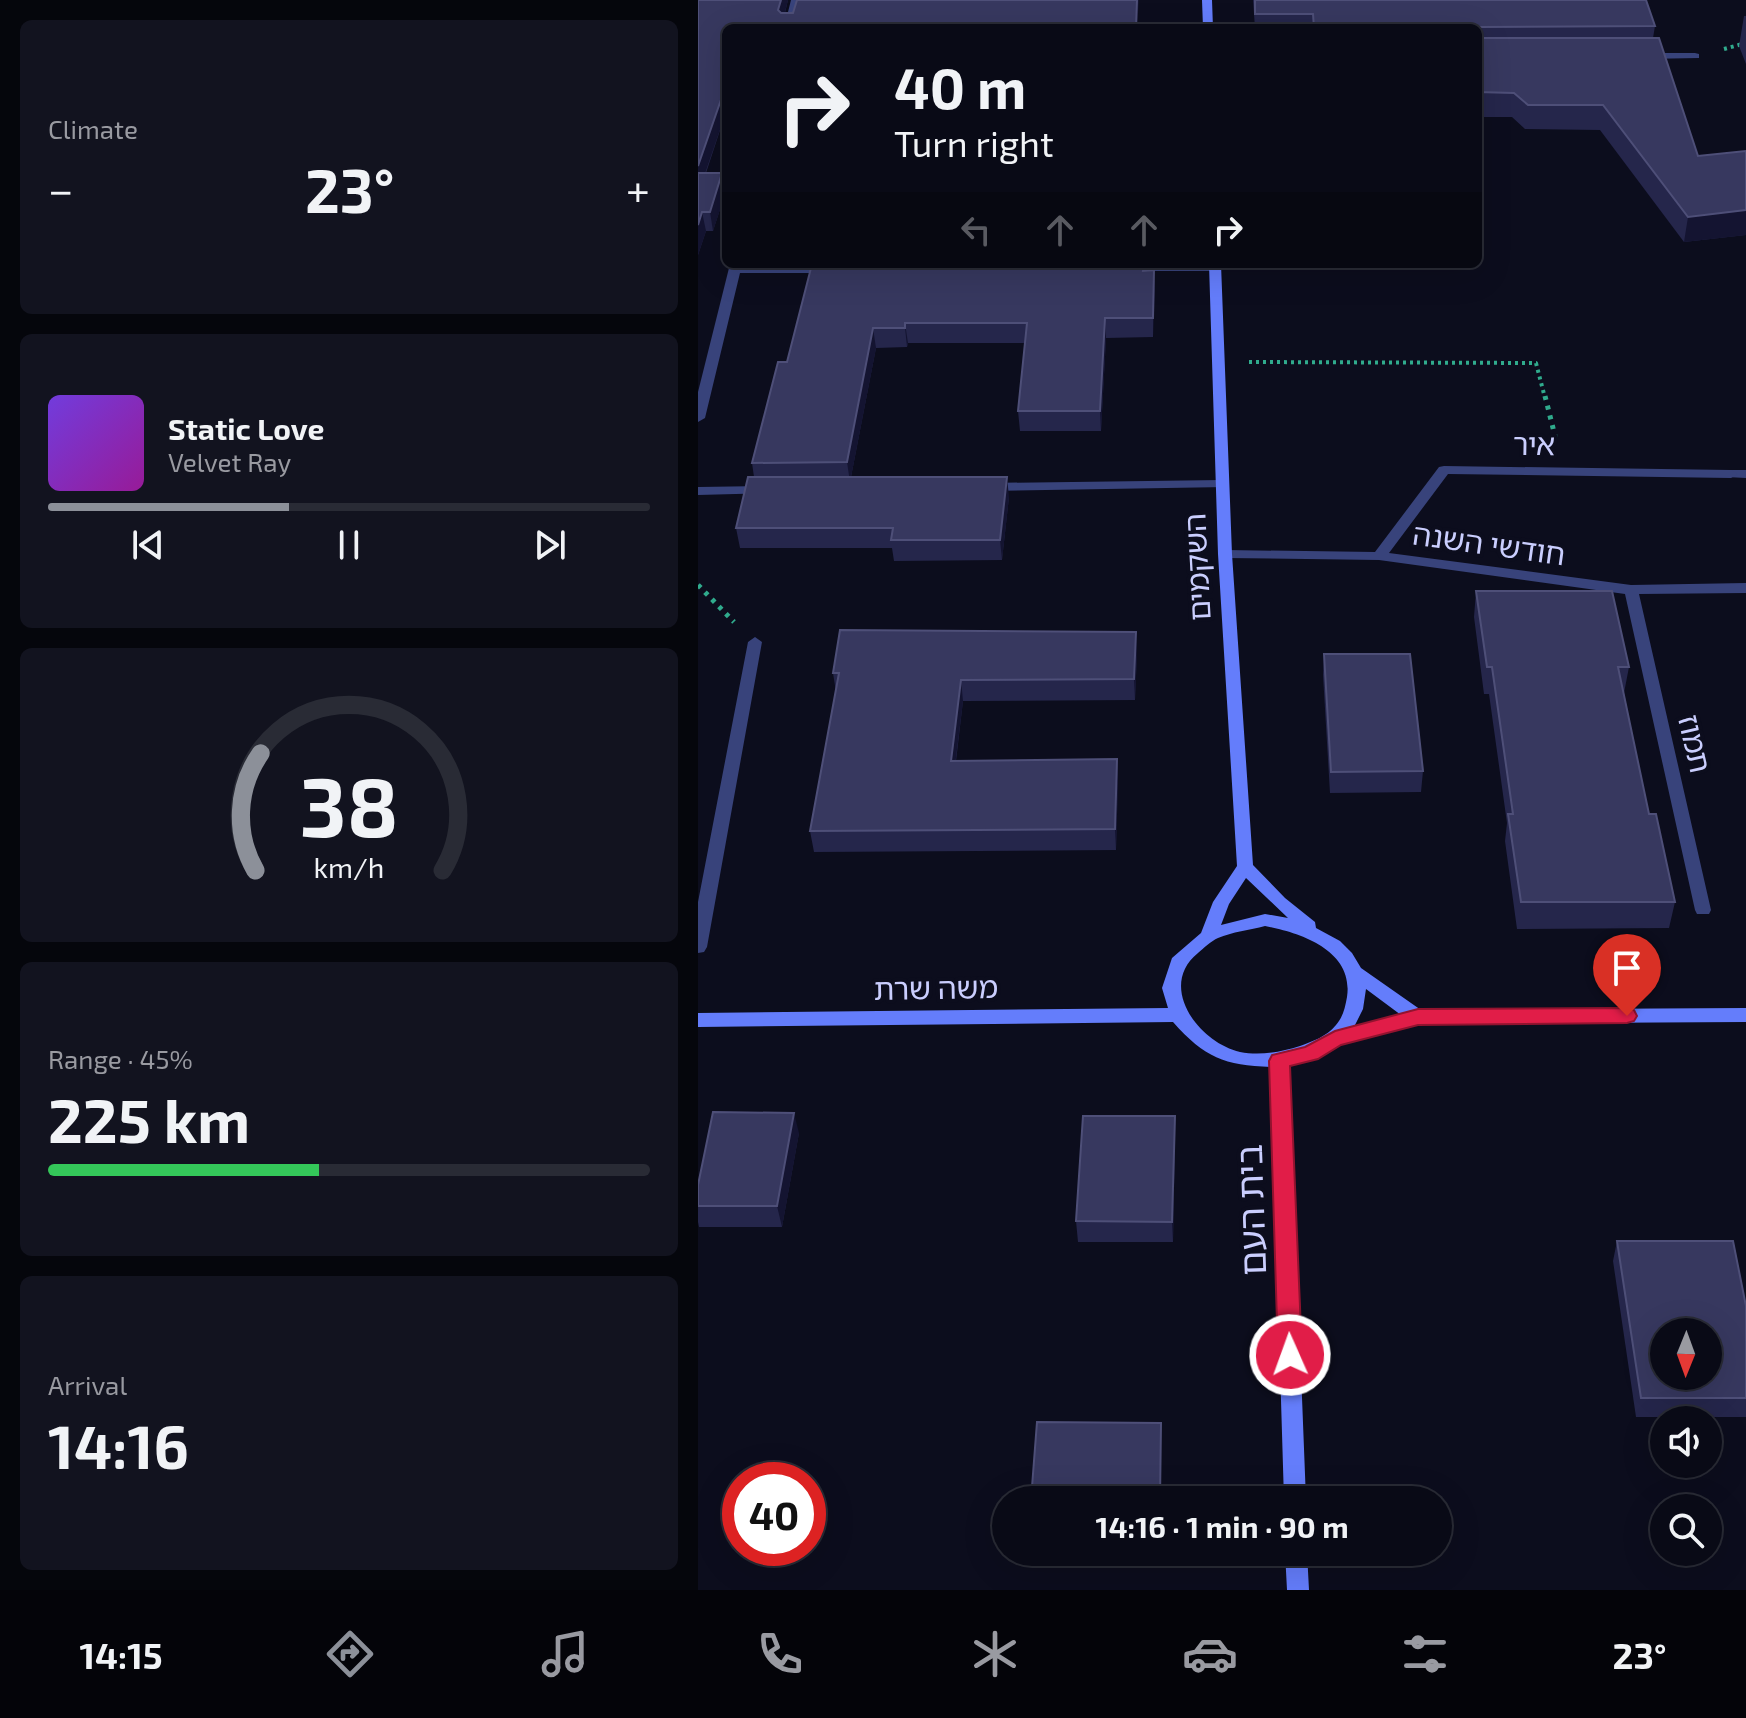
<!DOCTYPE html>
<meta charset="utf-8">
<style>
:root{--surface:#090a16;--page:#12131f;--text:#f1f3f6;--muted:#999aa1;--line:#292b35;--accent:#8c9099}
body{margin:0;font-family:"Exo 2","Noto Sans Hebrew",sans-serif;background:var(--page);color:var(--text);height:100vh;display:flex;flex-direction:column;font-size:30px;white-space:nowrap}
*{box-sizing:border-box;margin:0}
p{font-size:26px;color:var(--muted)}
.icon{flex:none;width:44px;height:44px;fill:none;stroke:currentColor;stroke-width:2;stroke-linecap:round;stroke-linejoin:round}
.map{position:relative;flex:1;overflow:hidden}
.side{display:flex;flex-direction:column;gap:20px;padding:20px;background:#05060c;width:698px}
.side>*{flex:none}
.top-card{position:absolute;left:24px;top:24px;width:760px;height:244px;border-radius:12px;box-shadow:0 8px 32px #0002,0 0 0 2px var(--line);background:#090a16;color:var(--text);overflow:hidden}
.needle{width:52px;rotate:181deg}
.buttons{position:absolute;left:952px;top:1318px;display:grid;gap:16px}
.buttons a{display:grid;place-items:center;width:72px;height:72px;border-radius:50%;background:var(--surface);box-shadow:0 8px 32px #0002,0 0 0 2px var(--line);font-size:40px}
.speed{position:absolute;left:24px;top:1462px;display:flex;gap:16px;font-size:40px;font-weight:700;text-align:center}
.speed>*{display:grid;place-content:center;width:104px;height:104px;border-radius:50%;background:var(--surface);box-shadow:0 8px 32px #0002,0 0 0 2px var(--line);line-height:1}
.speed .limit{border:12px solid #d22;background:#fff;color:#111}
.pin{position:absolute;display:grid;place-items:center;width:68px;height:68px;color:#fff;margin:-82px -34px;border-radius:50% 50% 50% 0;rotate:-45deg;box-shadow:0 0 8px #0007}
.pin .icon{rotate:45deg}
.me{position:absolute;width:88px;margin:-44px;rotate:358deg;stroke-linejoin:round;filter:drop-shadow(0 0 6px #0008)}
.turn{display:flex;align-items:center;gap:28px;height:168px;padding:0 40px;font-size:36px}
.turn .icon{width:104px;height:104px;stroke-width:2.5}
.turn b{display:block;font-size:56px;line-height:68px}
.lanes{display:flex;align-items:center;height:76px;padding:0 40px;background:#0003;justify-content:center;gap:40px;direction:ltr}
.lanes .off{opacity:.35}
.big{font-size:60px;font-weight:700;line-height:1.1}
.side .card{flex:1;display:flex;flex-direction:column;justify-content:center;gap:12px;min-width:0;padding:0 28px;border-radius:12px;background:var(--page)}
.side .dial{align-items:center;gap:0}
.dial svg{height:208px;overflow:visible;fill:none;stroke:var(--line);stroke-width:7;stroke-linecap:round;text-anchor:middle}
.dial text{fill:var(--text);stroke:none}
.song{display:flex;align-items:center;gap:24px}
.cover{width:96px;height:96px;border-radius:12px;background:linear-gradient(135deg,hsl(260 70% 55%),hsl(300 70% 35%))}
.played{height:8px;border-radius:4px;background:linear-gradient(90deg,var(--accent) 40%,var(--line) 40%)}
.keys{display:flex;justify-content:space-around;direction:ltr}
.heat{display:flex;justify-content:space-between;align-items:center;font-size:44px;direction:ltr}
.charge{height:12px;border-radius:6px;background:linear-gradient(90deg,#34c759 45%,var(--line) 0)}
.trip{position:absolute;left:294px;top:1486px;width:460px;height:80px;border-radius:40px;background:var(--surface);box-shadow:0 8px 32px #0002,0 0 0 2px var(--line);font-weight:700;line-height:80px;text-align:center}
.menu{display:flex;height:128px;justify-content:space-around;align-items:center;background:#040409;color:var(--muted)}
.menu .icon{width:56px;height:56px}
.menu .on{color:var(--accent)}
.menu b{font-size:36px;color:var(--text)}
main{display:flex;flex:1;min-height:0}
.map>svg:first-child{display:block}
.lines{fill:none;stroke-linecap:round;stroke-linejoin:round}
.path-far1{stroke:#30ab8d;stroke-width:4;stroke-dasharray:3 4;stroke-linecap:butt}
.path{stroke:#30ab8d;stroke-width:5;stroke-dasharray:4 6;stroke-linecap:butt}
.lane{fill:#38437b;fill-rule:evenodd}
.street{fill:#38437b;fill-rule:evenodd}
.secondary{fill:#647dfb;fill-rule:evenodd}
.wall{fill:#25264b}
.shaded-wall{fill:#141431}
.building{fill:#37385f;stroke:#4e4f78;stroke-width:2;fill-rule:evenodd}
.route{fill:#e11d48;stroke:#92132f;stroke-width:2}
.labels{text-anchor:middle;stroke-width:8;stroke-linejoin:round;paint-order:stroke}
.street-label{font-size:30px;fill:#cacefe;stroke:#0c0d1d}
.near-street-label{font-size:36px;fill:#cacefe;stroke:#0c0d1d}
</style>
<main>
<section class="side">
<div class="card"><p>Climate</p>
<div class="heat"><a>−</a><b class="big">23°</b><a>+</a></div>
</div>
<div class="card">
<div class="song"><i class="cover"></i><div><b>Static Love</b><p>Velvet Ray</p></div></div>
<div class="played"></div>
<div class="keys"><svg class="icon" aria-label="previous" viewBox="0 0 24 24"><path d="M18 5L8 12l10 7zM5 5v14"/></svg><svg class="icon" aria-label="pause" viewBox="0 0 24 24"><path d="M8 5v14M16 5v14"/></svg><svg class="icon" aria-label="next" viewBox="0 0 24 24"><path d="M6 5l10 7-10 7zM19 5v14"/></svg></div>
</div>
<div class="card dial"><svg viewBox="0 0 100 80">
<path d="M14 69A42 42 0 1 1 86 69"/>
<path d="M14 69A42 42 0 0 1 16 24" stroke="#8c9099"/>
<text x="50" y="56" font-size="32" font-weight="700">38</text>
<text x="50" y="72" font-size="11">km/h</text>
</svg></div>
<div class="card"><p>Range · 45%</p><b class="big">225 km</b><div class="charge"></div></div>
<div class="card"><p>Arrival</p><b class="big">14:16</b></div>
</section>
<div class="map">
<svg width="1048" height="1590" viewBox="0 0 1048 1590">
<rect width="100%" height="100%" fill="#0c0d1d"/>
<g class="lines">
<path class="path-far1" d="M 1026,49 L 1048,43
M 551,362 L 838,363 L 847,398"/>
<path class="path" d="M 847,396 L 858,440
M 0,585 L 36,622"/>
<path class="lane" d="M 1033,470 L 1048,470 L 1048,478 L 1028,477 L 1026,474 Z
M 57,637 L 64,642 L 9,947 L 6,952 L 0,953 L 0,902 L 50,642 Z"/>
<path class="street" d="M 93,0 L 103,0 L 96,28 L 86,28 Z
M 997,53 L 1001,54 L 1001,58 L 946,59 L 941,56 L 946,53 Z
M 32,264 L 132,265 L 138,269 L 132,273 L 42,273 L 7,418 L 0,422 L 0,392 Z
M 423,264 L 519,264 L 523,267 L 517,271 L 427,271 L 421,267 Z
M 746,466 L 1033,470 L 1040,474 L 1033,478 L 750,474 L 691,553 L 933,585 L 1048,583 L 1048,593 L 941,594 L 1013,910 L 1011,914 L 999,914 L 997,910 L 927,594 L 681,560 L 527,558 L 520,554 L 527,550 L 677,552 L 741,467 Z
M 524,480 L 529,481 L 529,487 L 289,491 L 282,487 L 289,483 Z
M 66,486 L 73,490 L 71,493 L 0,495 L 0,487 Z"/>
<path class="secondary" d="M 504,0 L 514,0 L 515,28 L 505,28 Z
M 511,264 L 523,264 L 534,554 L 555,865 L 587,898 L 617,922 L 618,928 L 642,941 L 654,953 L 663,968 L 723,1010 L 1048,1008 L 1048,1022 L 720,1024 L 640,1045 L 591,1064 L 608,1500 L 586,1500 L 573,1067 C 526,1065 507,1058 475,1022 L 0,1027 L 0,1013 L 470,1008 L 464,988 L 474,958 L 503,933 L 515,902 L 539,866 L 520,554 ZM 548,878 L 590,918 L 567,914 L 523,925 L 531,904 ZM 567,926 C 604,933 656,951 649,997 C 647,1008 645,1017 638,1025 C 628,1037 615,1041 602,1046 C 583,1052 562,1056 542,1052 C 500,1042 459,986 500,953 C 506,948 513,941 520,938 C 534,932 552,930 567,926 ZM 668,989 L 703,1015 L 656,1027 L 665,1009 Z
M 587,1552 L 609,1552 L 611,1590 L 589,1590 Z"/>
</g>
<path class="wall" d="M 0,0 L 90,0 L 87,13 L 441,0 L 28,28 L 28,112 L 8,173 L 24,173 L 28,191 L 15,231 L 8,231 L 0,255 Z
M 555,0 L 948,0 L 957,26 L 955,38 L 1000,156 L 1048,151 L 1048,235 L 986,242 L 902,130 L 827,129 L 814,117 L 780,117 L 780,28 L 557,28 Z
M 1046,16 L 1048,16 L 1048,64 L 1041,46 Z
M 114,264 L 446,264 L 446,271 L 456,270 L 455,337 L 408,338 L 403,431 L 322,431 L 320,411 L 327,343 L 210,343 L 209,347 L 178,348 L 153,477 L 311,497 L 304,560 L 196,561 L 194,548 L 42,548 L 38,528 L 56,477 L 54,463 L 89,362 Z
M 778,591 L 931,667 L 926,693 L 951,814 L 977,902 L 971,928 L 819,929 L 807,841 L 809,823 L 791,694 L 786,694 L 776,617 Z
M 439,653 L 437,700 L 265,701 L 258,761 L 419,759 L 420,780 L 418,850 L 116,852 L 112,831 L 138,692 L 135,673 Z
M 626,654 L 725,771 L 723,792 L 632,793 L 625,675 Z
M 101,1133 L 84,1227 L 1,1227 L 0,1222 L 0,1206 Z
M 477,1137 L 475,1242 L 380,1242 L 378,1221 Z
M 919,1241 L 1048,1306 L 1048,1417 L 938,1417 L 915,1261 Z"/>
<path class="shaded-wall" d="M 83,0 L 90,0 L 83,27 L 80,10 Z
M 439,0 L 441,0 L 439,28 L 438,28 Z
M 25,94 L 28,112 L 1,191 L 0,166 Z
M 24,173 L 28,191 L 15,231 L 12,212 Z
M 1048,210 L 1048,235 L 986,242 L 990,217 Z
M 4,212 L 8,231 L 0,255 L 0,225 Z
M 456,270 L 457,290 L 455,337 L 455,318 Z
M 407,318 L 408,338 L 403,431 L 402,411 Z
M 207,323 L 210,343 L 209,347 L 207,328 Z
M 175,328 L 178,348 L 152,482 L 149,462 Z
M 309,477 L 311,497 L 304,560 L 302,540 Z
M 438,632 L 439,653 L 437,700 L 436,679 Z
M 263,680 L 265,701 L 255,782 L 253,761 Z
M 419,759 L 420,780 L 418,850 L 417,829 Z
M 96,1113 L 101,1133 L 84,1227 L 79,1206 Z
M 477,1116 L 477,1137 L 475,1242 L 474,1222 Z"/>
<path class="building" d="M 0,0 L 83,0 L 80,10 L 83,13 L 95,13 L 99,0 L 439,0 L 438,28 L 28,28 L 28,94 L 25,94 L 0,166 Z
M 557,0 L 948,0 L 957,26 L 782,27 L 780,38 L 780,28 L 616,28 L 615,14 L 557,14 Z
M 780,38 L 961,38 L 1000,156 L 1048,151 L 1048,210 L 990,217 L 905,105 L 830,105 L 816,93 L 780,92 Z
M 0,173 L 24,173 L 12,212 L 4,212 L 0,225 Z
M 114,264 L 446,264 L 445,271 L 456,270 L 455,318 L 407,318 L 402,411 L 320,411 L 329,323 L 207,323 L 207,328 L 175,328 L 149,462 L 54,463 L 80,362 L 89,362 Z
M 50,477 L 309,477 L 302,540 L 193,540 L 195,528 L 38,528 Z
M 778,591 L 914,591 L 931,667 L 920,667 L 951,814 L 958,814 L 977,902 L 823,902 L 810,814 L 815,814 L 794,667 L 789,667 Z
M 142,630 L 438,632 L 436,679 L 263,680 L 253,761 L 419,759 L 417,829 L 112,831 L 141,673 L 135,673 Z
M 626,654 L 712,654 L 725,771 L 633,772 Z
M 15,1112 L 96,1113 L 79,1206 L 0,1206 L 0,1185 Z
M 385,1116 L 477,1116 L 474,1222 L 378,1221 Z
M 919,1241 L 1035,1241 L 1048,1306 L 1048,1398 L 943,1398 ZM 966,1332 L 1010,1332 L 1010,1376 L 966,1376 Z
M 339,1422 L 463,1423 L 462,1500 L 333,1500 Z"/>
<path class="route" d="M 929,1008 L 936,1010 L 939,1016 L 936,1021 L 929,1023 L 720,1025 L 643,1045 L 620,1059 L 592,1066 L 604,1355 L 600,1362 L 592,1365 L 584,1362 L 580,1355 L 571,1061 L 574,1055 L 607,1047 L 637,1031 L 720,1009 Z"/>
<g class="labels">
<g class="street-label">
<text transform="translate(836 445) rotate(1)" y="10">איר</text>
<text transform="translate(791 545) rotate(8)" y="10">חודשי השנה</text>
<text transform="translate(500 567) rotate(-93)" y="10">השקמים</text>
<text transform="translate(996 744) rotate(77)" y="10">תמוז</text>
<text transform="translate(238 989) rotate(-1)" y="10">משה שרת</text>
</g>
<g class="near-street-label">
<text transform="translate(553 1210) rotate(-92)" y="13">בית העם</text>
</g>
</g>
</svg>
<div class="buttons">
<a><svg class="needle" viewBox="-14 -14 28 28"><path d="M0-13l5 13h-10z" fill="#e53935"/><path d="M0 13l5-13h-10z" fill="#999aa1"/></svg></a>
<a><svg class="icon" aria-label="sound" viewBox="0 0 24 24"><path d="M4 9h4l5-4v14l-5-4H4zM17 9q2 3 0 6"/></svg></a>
<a><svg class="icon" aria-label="search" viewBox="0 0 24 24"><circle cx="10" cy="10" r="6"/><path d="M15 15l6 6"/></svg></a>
</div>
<div class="speed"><div class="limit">40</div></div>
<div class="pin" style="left:929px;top:1016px;background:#d93025"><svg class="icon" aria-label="arrive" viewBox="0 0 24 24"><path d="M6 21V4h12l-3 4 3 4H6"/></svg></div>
<svg class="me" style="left:592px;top:1355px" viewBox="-20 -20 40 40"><circle r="17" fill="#e11d48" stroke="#fff" stroke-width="3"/><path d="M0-11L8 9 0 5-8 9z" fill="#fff"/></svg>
<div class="trip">14:16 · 1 min · 90 m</div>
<div class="top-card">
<div class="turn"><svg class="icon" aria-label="right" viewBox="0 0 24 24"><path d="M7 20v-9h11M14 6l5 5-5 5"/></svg><div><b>40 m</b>Turn right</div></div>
<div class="lanes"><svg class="icon off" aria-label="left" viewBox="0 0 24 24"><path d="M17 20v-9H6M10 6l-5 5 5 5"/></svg><svg class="icon off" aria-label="ahead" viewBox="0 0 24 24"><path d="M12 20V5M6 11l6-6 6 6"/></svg><svg class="icon off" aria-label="ahead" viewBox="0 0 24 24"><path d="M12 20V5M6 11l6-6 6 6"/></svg><svg class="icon" aria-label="right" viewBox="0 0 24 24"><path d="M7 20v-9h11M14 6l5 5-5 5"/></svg></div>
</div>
</div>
</main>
<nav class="menu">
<b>14:15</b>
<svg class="icon on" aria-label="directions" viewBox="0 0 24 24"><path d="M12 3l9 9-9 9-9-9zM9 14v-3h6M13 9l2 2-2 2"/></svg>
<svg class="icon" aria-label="music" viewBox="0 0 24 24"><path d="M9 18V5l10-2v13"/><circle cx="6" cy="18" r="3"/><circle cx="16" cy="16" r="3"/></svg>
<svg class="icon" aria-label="phone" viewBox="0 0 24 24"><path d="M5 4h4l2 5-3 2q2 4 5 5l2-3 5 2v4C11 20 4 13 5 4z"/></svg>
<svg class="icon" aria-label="climate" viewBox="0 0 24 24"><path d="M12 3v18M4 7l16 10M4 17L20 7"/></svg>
<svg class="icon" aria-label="car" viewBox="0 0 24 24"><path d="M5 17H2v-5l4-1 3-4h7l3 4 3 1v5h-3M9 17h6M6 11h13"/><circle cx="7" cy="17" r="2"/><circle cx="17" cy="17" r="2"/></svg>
<svg class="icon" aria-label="filters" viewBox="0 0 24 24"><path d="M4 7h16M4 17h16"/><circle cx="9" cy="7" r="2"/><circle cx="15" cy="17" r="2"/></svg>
<b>23°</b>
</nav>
